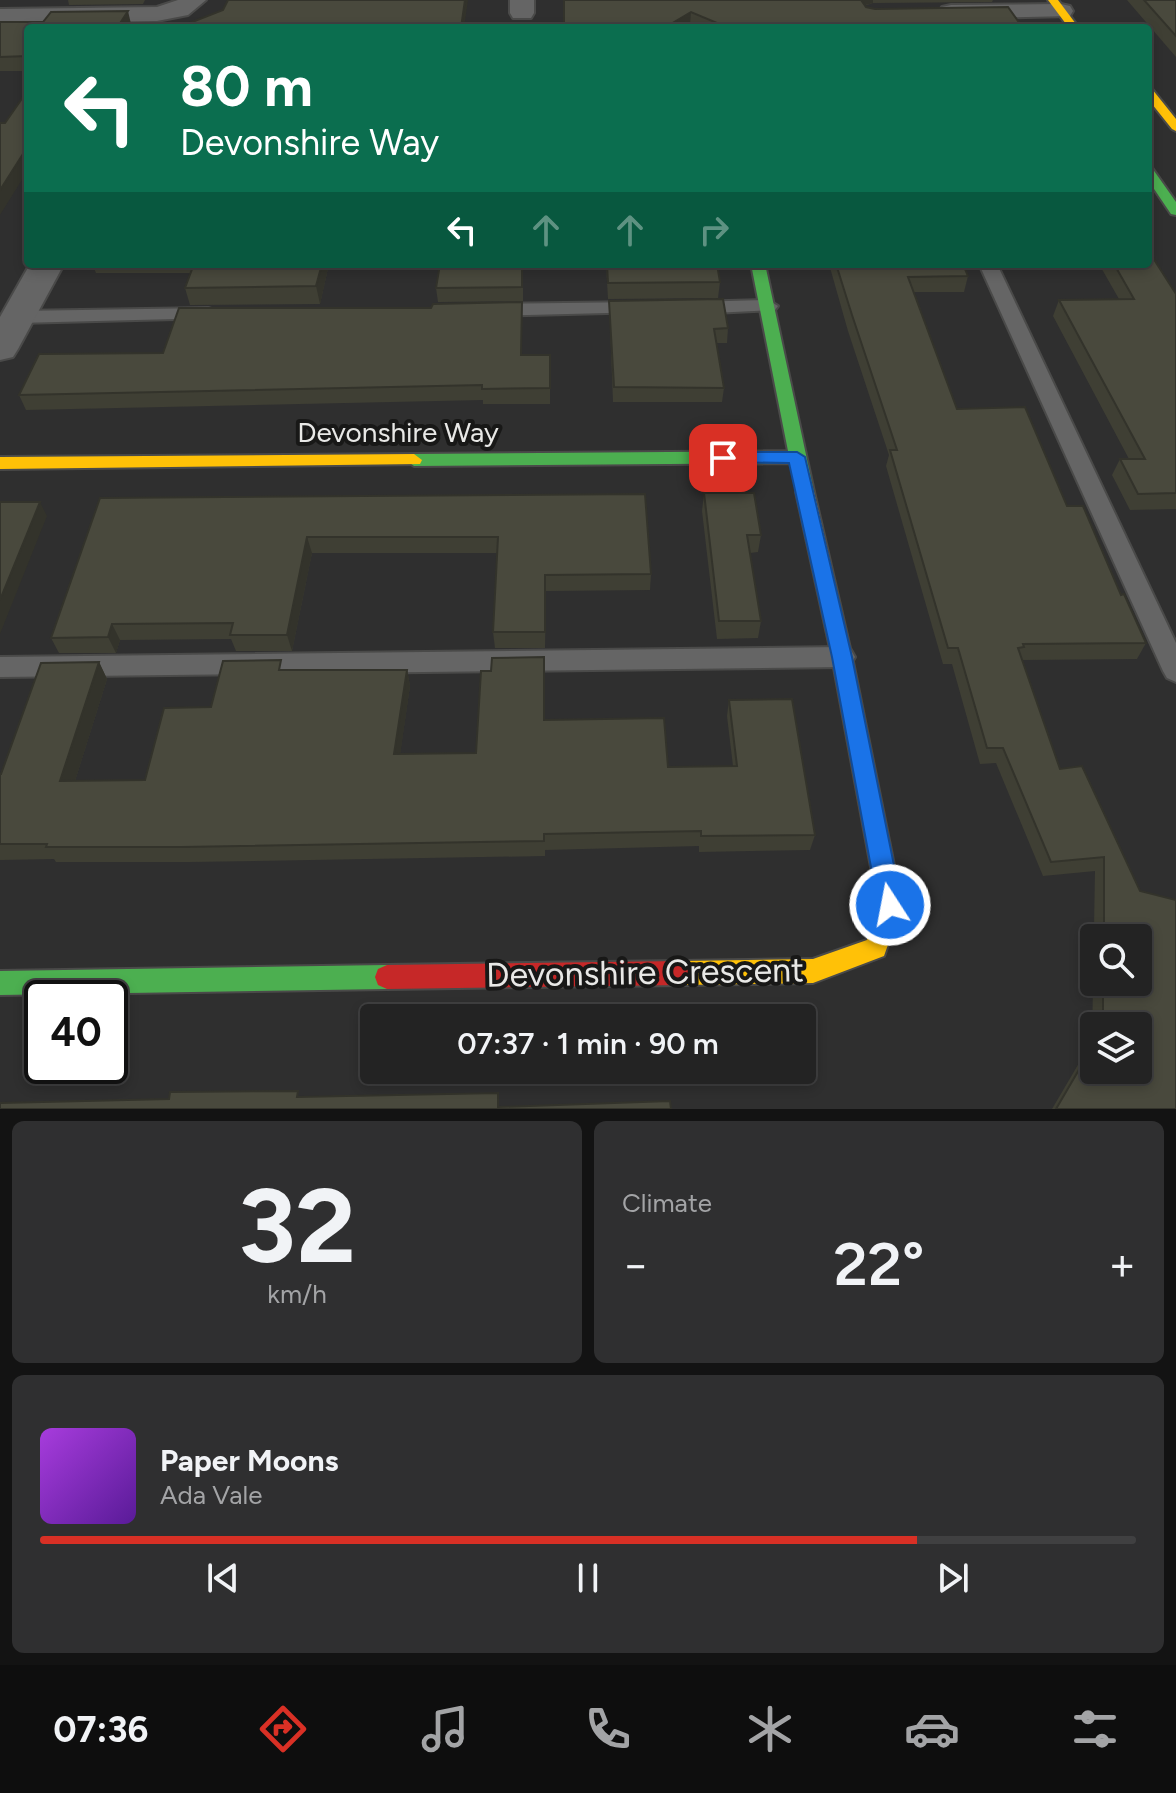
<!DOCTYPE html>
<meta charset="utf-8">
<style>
:root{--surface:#232323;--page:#2f2f30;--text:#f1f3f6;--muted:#a3a4a6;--line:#404041;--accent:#d93025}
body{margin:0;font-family:Figtree,sans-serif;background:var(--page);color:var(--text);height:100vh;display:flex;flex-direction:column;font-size:30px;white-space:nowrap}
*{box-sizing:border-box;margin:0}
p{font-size:26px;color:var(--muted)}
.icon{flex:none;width:44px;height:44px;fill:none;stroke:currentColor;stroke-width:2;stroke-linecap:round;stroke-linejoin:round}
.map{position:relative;height:1109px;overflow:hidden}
.panel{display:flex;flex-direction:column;gap:12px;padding:12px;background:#131313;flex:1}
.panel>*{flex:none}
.top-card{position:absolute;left:24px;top:24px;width:1128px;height:244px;border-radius:8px;box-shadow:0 4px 12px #0003,0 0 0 2px var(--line);background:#0b6e4f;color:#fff;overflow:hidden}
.fabs{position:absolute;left:1080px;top:924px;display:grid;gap:16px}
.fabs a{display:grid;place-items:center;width:72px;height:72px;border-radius:8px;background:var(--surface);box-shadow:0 4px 12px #0003,0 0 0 2px var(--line);font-size:40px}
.speed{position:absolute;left:24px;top:980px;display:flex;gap:16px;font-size:40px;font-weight:700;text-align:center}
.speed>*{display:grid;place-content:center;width:104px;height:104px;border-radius:50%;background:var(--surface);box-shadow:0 4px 12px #0003,0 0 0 2px var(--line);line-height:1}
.speed .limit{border:4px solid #111;border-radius:12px;background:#fff;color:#111}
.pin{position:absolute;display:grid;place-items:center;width:68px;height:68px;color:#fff;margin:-34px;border-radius:16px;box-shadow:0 4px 12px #0006}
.me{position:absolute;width:88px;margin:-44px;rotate:349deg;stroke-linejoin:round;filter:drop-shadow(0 0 6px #0008)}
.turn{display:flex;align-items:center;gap:28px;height:168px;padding:0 24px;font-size:36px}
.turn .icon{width:104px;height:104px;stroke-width:2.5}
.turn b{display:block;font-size:56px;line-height:68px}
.lanes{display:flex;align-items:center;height:76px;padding:0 24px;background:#0003;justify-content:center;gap:40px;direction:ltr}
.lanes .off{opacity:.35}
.big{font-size:60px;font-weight:600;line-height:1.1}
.panel .card{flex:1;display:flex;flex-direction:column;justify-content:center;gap:12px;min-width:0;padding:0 28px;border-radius:12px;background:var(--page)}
.panel .dial{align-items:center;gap:0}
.dial b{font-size:104px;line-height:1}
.song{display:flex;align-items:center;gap:24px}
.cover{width:96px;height:96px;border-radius:12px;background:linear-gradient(135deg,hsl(280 70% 55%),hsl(270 70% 35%))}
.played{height:8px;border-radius:4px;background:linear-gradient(90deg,var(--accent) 80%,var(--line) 80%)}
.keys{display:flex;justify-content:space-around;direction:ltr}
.heat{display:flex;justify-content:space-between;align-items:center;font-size:44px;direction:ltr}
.panel .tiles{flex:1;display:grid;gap:12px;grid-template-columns:1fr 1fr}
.card:last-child{grid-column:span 2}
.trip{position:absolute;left:360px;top:1004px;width:456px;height:80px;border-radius:8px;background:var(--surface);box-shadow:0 4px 12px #0003,0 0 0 2px var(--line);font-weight:600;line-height:80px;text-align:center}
.tabs{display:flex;height:128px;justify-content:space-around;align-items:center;background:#0e0e0e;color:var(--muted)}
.tabs .icon{width:56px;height:56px}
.tabs .current{color:var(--accent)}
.tabs b{font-size:36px;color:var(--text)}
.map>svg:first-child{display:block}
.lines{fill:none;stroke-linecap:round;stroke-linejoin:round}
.lane-casing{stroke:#4a4a49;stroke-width:4}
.street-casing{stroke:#4a4a49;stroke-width:4}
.fast-casing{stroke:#4a4a49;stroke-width:4}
.slow-casing{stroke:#4a4a49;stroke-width:4}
.jam-casing{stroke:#4a4a49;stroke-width:4}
.lane{fill:#656565;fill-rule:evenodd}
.street{fill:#656565;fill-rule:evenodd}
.fast{fill:#4caf50;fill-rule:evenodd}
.slow{fill:#ffc107;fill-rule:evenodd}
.jam{fill:#c62828;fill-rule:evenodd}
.wall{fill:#3f3f34;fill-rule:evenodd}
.shaded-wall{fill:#33332b}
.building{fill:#49493d;stroke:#33332b;stroke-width:2}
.route{fill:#1a73e8;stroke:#114b97;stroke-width:2}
.labels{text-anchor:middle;stroke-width:8;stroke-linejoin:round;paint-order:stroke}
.street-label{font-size:28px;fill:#e8e8e6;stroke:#181817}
.near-street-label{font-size:34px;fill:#e8e8e6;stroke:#181817}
</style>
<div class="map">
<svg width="1176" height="1109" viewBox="0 0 1176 1109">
<rect width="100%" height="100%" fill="#2f2f2f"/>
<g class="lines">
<g class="lane-casing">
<path id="lane" d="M 979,264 L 997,264 L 1176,643 L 1176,682 L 1167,678 L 1163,671 Z
M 768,300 L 778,306 L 775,310 L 693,314 L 683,308 L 693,302 Z
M 640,302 L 650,308 L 647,312 L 489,316 L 479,310 L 489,304 Z
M 208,308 L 215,310 L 218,314 L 215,318 L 18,323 L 8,317 L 18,311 Z
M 842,647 L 851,650 L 855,657 L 851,664 L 842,667 L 0,677 L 0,657 Z"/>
</g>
<g class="street-casing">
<path id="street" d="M 178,0 L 206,0 L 188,15 L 157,21 L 0,23 L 0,9 L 157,7 Z
M 510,0 L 534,0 L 534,13 L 531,18 L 513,18 L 510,13 Z
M 1061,4 L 1070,6 L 1073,11 L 1070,16 L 951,19 L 942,17 L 939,12 L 942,7 L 951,5 Z
M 30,264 L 64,264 L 18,349 L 13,357 L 0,360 L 0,317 Z"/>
</g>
<g class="fast-casing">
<path id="fast" d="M 1148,167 L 1152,168 L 1176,202 L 1176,215 L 1171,214 L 1148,180 Z
M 751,264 L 765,264 L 814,492 L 811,496 L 799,496 L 791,463 L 414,466 L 406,460 L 414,454 L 788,451 Z
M 387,965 L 396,969 L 399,977 L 396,985 L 387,989 L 0,995 L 0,971 Z"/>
</g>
<g class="slow-casing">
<path id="slow" d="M 1048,0 L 1058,0 L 1079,28 L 1069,28 Z
M 1148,88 L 1152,89 L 1176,119 L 1176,131 L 1172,129 L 1148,99 Z
M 414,454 L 422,460 L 420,464 L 0,469 L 0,457 Z
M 805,486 L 814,492 L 852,657 L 902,905 L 884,956 L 813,983 L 681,985 L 672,981 L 669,973 L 672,965 L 681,961 L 813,959 L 867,940 L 878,905 L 832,657 L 796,492 Z"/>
</g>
<g class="jam-casing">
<path id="jam" d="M 681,961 L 690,965 L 693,973 L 690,981 L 681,985 L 387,989 L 378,985 L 375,977 L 378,969 L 387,965 Z"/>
</g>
<use href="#lane" class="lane"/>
<use href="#street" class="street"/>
<use href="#fast" class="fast"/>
<use href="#slow" class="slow"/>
<use href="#jam" class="jam"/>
</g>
<path class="wall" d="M 68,0 L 145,0 L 143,4 L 69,5 Z
M 564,0 L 993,0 L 992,2 L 873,3 L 864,6 L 866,7 L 875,9 L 1023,28 L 696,28 L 690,25 Z
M 1127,0 L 1176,0 L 1176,57 Z
M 0,22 L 131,24 L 28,28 L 28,71 L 0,71 Z
M 92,264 L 329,264 L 320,304 L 190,305 L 185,288 L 190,273 L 96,273 Z
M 440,264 L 523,264 L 523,301 L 438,302 L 436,288 Z
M 606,264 L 717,264 L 720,282 L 718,298 L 608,299 Z
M 829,264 L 963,264 L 968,276 L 964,292 L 914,292 L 957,409 L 1025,407 L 1067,506 L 1083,506 L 1121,595 L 1124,594 L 1146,643 L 1137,659 L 1022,660 L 1060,769 L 1082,766 L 1140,891 L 1176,900 L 1176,1109 L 1052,1109 L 1092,1041 L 1095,871 L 1043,876 L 996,763 L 980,764 L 952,664 L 943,664 L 886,466 L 889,455 L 848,331 ZM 1094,938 L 1138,938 L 1138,982 L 1094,982 ZM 1094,1026 L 1138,1026 L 1138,1070 L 1094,1070 Z
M 1099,264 L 1148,264 L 1176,294 L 1176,509 L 1130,510 L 1112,475 L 1120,459 L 1129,459 L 1053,316 L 1059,300 L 1119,299 Z
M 609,301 L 728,328 L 727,343 L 717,343 L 724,388 L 722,402 L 613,402 Z
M 522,302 L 522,355 L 550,355 L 550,404 L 483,404 L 483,400 L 26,410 L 19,395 L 431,308 Z
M 704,493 L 761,535 L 758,552 L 750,553 L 761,621 L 758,638 L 717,639 L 702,511 Z
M 645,494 L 651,574 L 650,590 L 546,591 L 545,648 L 495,648 L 493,632 L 497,553 L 312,553 L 292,651 L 236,651 L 231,639 L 120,640 L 116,653 L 59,653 L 51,638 L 100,498 Z
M 99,662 L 107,679 L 75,781 L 145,780 L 211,707 L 284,670 L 407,670 L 410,686 L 400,754 L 476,753 L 545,674 L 545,720 L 668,767 L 733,766 L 727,716 L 729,700 L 815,835 L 810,850 L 699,852 L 699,846 L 545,850 L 545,856 L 190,862 L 56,862 L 54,859 L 0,860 L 0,774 Z"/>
<path class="shaded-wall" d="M 465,0 L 468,0 L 464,28 L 461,28 Z
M 861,0 L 873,0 L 873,3 L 861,6 Z
M 128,11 L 131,24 L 129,28 L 117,28 Z
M 691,12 L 690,25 L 686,28 L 664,28 Z
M 28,146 L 28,170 L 0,215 L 0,190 Z
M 322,264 L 329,264 L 320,304 L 316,286 Z
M 40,502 L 47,516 L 0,634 L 0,600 Z
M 307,537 L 312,553 L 292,651 L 287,635 Z
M 112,624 L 120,640 L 116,653 L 108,637 Z
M 99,662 L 107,679 L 70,797 L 60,781 Z
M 407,670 L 410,686 L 398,770 L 394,754 Z"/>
<path class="building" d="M 228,0 L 465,0 L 461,28 L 192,28 L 187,24 L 223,10 Z
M 564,0 L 861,0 L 866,7 L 875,9 L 1008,7 L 1023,28 L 729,28 L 691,12 L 664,28 L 564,28 Z
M 1144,0 L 1176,0 L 1176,36 Z
M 128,11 L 117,28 L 28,28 L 28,56 L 0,57 L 0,22 L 43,22 L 51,12 Z
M 28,90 L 28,146 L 0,190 L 0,123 L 5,123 Z
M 1148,250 L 1176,294 L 1176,493 L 1138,494 L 1120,459 L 1145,459 L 1059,300 L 1134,299 L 1114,264 L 1148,264 Z
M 194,264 L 322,264 L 316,286 L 185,288 Z
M 440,264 L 522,264 L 522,287 L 436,288 Z
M 607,264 L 717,264 L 720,282 L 608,283 Z
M 836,264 L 963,264 L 968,276 L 908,277 L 957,409 L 1025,407 L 1067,506 L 1083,506 L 1121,595 L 1124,594 L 1146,643 L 1023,644 L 1024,647 L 1018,648 L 1060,769 L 1082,766 L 1140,891 L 1176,900 L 1176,1109 L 1056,1109 L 1094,1044 L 1094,1070 L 1138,1070 L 1138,1026 L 1103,1026 L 1103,982 L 1138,982 L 1138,938 L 1104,938 L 1104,857 L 1051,862 L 1003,748 L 987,748 L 958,648 L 948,648 L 890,450 L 897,450 L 852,315 Z
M 723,299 L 728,328 L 714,329 L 724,388 L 614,387 L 609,301 Z
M 522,302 L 521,355 L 550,355 L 550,388 L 482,389 L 482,385 L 19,395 L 39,354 L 163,353 L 179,308 L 431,308 L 433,304 Z
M 704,493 L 754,493 L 761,535 L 747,535 L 761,621 L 719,621 Z
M 645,494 L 651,574 L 545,575 L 545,632 L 493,632 L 498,537 L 307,537 L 287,635 L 230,635 L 233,623 L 112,624 L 108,637 L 51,638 L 100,498 Z
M 0,502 L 40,502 L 0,600 Z
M 544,657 L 544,720 L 664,718 L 668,767 L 737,766 L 729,700 L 792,699 L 815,835 L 701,836 L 701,831 L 544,834 L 544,841 L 182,847 L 46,847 L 47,844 L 0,844 L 0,774 L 1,774 L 41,663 L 99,662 L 60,781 L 145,780 L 164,708 L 211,707 L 223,661 L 281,660 L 279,670 L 407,670 L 394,754 L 476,753 L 481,671 L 491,671 L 492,658 Z
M 298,1091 L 297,1097 L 498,1093 L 498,1107 L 670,1101 L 671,1109 L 0,1109 L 0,1103 L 169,1099 L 170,1092 Z"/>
<path class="route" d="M 723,452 L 797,452 L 805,457 L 852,657 L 902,905 L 898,913 L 890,916 L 882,913 L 878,905 L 832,657 L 789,463 L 717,462 L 715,458 Z"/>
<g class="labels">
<g class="street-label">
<text x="398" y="442">Devonshire Way</text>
</g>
<g class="near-street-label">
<text transform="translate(645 972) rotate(-1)" y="12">Devonshire Crescent</text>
</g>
</g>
</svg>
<div class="fabs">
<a><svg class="icon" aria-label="search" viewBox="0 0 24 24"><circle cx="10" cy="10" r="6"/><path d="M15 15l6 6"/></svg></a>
<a><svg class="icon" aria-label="layers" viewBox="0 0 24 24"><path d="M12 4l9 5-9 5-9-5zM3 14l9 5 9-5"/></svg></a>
</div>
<div class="speed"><div class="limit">40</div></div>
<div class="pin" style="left:723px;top:458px;background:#d93025"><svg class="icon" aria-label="arrive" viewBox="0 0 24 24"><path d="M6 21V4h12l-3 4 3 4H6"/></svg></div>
<svg class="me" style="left:890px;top:905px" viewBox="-20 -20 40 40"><circle r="17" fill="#1a73e8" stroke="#fff" stroke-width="3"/><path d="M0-11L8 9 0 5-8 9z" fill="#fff"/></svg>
<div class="trip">07:37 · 1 min · 90 m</div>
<div class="top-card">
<div class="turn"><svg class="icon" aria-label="left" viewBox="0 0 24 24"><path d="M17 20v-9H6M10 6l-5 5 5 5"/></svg><div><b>80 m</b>Devonshire Way</div></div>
<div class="lanes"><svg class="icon" aria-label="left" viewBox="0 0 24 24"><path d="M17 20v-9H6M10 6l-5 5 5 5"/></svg><svg class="icon off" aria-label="ahead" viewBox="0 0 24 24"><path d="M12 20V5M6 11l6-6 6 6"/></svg><svg class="icon off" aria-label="ahead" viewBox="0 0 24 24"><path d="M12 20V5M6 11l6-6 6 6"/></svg><svg class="icon off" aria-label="right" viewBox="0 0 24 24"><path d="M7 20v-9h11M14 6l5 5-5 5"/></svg></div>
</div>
</div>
<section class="panel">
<div class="tiles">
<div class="card dial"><b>32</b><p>km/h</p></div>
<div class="card"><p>Climate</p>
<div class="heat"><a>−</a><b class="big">22°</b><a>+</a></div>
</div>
<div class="card">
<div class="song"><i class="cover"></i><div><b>Paper Moons</b><p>Ada Vale</p></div></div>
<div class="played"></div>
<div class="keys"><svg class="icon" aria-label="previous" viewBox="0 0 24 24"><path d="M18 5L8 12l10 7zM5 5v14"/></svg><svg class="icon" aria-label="pause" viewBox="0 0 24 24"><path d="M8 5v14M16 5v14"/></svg><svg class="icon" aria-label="next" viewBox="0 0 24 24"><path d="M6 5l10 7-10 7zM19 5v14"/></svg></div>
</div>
</div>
</section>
<nav class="tabs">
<b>07:36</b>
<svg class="icon current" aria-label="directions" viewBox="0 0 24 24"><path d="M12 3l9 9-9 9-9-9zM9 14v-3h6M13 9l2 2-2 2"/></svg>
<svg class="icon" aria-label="music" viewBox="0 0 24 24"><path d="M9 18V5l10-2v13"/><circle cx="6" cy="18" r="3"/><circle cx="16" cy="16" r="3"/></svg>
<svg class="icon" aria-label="phone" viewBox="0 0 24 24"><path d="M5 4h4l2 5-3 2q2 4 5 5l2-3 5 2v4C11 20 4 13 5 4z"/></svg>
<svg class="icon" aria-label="climate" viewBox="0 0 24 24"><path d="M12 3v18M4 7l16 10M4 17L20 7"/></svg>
<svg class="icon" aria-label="car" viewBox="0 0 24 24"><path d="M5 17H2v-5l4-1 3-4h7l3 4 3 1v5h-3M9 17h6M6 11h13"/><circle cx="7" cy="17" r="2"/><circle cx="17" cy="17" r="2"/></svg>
<svg class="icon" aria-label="filters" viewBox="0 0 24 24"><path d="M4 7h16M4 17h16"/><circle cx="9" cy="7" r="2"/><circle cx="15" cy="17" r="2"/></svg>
</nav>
